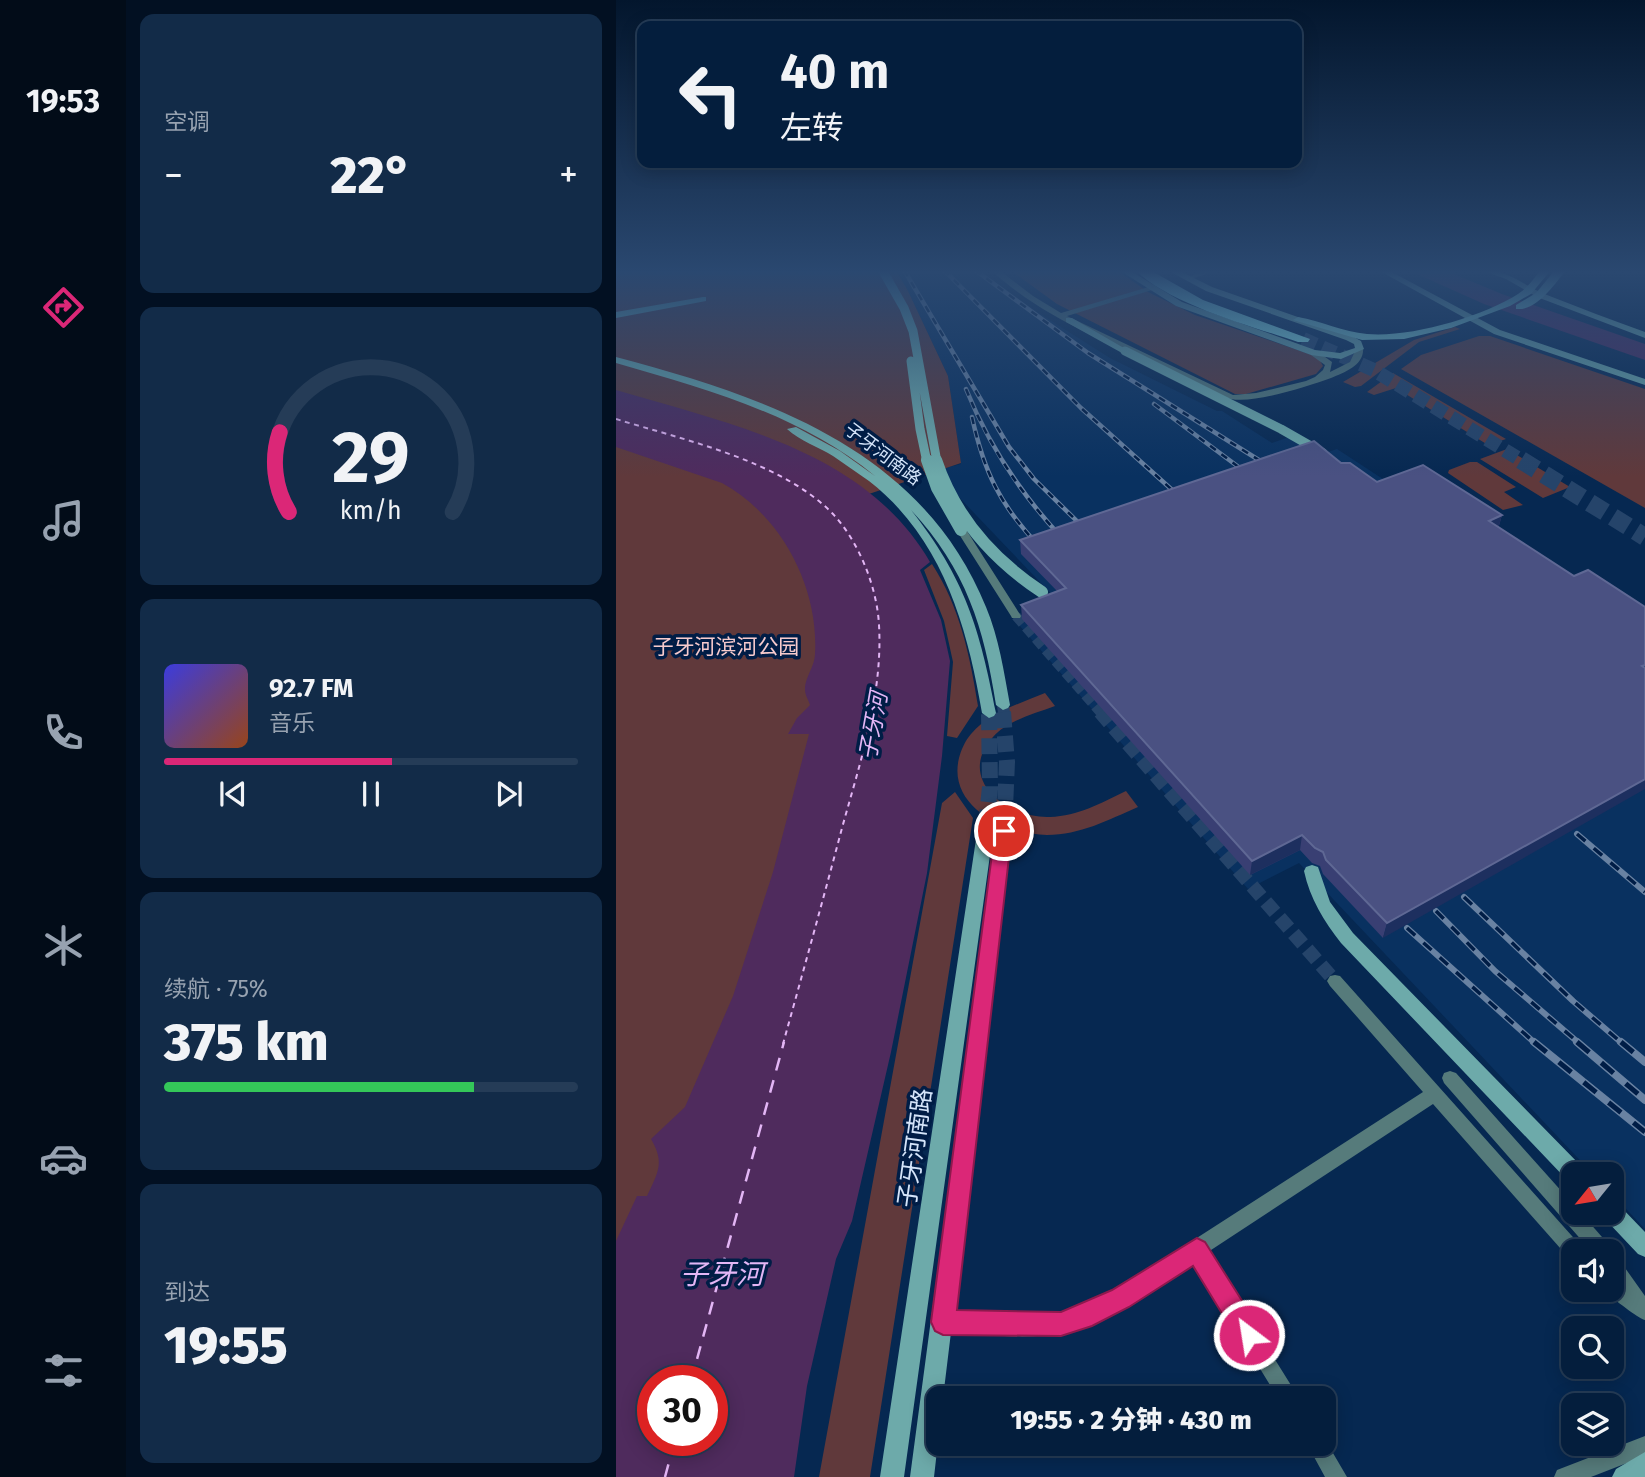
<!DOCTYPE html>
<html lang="zh">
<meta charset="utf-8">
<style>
:root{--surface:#041e3d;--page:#122b48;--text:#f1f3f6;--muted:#97a2b0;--line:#253c57;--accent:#db2777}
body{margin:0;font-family:"Fira Sans","Noto Sans SC",sans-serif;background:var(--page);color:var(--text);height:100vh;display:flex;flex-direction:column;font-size:26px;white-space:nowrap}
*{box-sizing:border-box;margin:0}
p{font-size:23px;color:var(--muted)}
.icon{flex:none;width:38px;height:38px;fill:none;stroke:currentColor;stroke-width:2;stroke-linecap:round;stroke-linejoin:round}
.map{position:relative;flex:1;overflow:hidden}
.drawer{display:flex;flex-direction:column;gap:14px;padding:14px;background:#021022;width:490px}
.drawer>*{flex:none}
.top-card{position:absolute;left:21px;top:21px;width:665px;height:147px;border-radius:14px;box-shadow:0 4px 18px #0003,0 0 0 2px var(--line);background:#041e3d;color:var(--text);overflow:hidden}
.needle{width:46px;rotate:240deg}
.controls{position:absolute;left:945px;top:1162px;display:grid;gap:14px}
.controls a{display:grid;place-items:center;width:63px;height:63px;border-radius:14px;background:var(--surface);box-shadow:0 4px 18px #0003,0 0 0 2px var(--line);font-size:35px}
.speed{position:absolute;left:21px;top:1365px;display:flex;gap:14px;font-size:35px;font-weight:700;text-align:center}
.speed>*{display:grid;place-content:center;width:91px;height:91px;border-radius:50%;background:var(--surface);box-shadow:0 4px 18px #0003,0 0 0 2px var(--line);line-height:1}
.speed .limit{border:10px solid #d22;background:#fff;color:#111}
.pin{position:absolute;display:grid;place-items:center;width:60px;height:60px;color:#fff;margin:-30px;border:4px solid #fff;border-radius:50%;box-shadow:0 2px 7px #0007}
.me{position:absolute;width:77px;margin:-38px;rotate:329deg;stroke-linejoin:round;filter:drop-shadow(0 0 5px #0008)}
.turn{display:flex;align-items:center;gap:24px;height:147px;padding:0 28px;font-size:32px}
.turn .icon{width:91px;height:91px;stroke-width:2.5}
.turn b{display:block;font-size:49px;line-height:60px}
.big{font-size:52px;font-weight:800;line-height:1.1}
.drawer .card{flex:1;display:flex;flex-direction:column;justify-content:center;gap:10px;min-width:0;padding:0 24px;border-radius:14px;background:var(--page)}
.drawer .dial{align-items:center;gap:0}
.dial svg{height:182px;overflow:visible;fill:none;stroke:var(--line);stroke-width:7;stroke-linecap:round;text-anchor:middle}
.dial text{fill:var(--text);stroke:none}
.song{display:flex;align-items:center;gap:21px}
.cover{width:84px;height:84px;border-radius:10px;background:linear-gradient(135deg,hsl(240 70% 55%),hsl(20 70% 35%))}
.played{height:7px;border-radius:4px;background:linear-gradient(90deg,var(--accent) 55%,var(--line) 55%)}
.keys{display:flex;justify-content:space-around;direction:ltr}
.heat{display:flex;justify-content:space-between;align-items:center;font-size:38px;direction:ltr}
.charge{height:10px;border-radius:5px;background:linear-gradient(90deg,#34c759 75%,var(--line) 0)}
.trip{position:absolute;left:310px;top:1386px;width:410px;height:70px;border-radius:14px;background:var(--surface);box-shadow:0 4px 18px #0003,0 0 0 2px var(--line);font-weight:800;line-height:70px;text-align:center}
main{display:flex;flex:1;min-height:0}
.tabs{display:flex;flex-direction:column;width:126px;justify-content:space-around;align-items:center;background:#020c18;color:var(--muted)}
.tabs .icon{width:49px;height:49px}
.tabs .selected{color:var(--accent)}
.tabs b{font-size:32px;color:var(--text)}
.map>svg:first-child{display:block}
.built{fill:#093160}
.green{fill:#60393b}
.water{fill:#4f2b5d;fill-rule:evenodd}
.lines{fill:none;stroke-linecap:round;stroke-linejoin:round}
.ferry-far1{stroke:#e3b6f5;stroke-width:2;stroke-dasharray:5 4.5;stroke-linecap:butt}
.ferry{stroke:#e3b6f5;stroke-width:2.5;stroke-dasharray:13 10;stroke-linecap:butt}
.street-tunnel-far1{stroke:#25446a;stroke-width:10;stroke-dasharray:10 5;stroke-linecap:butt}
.street-tunnel{stroke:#25446a;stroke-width:14;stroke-dasharray:14 7;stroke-linecap:butt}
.secondary-tunnel-far1{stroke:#25446a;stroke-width:12;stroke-dasharray:12 6;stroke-linecap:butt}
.secondary-tunnel{stroke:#25446a;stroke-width:16;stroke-dasharray:16 8;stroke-linecap:butt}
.highway-tunnel-far1{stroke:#25446a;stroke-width:14;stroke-dasharray:14 7;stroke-linecap:butt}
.highway-tunnel{stroke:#25446a;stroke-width:18;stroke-dasharray:18 9;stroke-linecap:butt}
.street{fill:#567b7b;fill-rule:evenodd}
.secondary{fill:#6daaaa;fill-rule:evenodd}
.primary{fill:#7ecfcf;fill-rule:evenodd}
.highway{fill:#8ef0f0;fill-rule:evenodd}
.rail-far2-casing{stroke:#6982a2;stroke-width:4.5}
.rail-far1-casing{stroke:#6982a2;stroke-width:6}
.rail-casing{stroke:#6982a2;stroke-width:8}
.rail-far2{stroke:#001d46;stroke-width:2.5;stroke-dasharray:7;stroke-linecap:butt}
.rail-far1{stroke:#001d46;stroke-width:3.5;stroke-dasharray:11;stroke-linecap:butt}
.rail{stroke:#001d46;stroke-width:5;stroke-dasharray:16;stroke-linecap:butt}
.secondary-bridge-far1{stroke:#6daaaa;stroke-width:9}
.secondary-bridge{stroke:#6daaaa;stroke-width:12}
.wall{fill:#393f73}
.shaded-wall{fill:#1d2f5f}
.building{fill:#4a5182;stroke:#5f6894;stroke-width:2}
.route{fill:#db2777;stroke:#8e194d;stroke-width:2}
.labels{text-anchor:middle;stroke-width:7;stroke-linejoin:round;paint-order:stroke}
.far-street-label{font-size:18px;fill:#d5e5fa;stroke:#001d46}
.park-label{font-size:21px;fill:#f7cbcd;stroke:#001d46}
.water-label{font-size:23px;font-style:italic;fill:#e3b6f5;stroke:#001d46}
.near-street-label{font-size:24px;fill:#d5e5fa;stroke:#001d46}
.near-water-label{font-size:28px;font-style:italic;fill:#e3b6f5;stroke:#001d46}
</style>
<main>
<nav class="tabs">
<b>19:53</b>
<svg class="icon selected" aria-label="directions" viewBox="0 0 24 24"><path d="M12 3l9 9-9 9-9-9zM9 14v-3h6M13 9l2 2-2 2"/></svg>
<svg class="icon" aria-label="music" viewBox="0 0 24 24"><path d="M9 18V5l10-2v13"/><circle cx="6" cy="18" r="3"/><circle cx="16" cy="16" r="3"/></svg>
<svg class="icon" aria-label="phone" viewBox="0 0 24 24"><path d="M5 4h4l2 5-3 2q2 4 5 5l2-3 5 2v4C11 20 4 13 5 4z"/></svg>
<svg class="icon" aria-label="climate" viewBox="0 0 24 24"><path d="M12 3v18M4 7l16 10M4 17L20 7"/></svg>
<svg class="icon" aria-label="car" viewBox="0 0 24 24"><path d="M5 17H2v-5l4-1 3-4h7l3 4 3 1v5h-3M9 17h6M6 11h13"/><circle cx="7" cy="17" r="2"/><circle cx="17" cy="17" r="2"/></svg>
<svg class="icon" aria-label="filters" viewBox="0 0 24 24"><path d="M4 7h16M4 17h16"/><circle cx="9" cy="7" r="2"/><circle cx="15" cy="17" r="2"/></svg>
</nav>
<section class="drawer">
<div class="card"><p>空调</p>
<div class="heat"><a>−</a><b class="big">22°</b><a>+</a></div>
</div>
<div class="card dial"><svg viewBox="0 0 100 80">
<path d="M14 69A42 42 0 1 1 86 69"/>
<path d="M14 69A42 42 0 0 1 10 34" stroke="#db2777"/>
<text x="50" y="56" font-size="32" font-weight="700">29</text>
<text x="50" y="72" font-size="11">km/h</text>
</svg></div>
<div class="card">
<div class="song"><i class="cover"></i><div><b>92.7 FM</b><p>音乐</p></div></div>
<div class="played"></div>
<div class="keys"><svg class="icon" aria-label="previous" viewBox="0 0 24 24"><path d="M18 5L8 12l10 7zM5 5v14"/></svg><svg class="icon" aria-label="pause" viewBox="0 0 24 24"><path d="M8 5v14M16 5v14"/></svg><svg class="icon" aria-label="next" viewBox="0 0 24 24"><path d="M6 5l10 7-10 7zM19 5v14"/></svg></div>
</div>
<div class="card"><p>续航 · 75%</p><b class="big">375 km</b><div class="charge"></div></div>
<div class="card"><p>到达</p><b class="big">19:55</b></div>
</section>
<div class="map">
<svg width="1029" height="1477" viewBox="0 0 1029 1477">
<rect width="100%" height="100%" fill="#062851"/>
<path class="built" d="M 280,270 L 362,270 L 388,291 L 494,358 L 601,411 L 606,411 L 656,443 L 673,437 L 703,455 L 721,449 L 770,481 L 1029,623 L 1029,1229 L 996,1194 L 996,1174 L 977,1174 L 683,863 L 632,889 L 397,618 L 442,601 L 339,493 L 329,468 L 345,464 L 332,376 L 292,291 Z"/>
<path class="green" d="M 0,270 L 280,270 L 292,291 L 332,376 L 345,463 L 244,497 L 0,396 Z
M 394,270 L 501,270 L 532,292 L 579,315 L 702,357 L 707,366 L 700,374 L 630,394 L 619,394 L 441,304 Z
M 839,327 L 844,329 L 803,342 L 745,386 L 739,387 L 727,382 L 798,340 Z
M 863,336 L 874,336 L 1029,389 L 1029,508 L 785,369 L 805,355 Z
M 777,373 L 890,439 L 872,445 L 780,388 L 758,395 L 751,392 Z
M 0,439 L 108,474 L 202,568 L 206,806 L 0,1331 Z
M 891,449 L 954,487 L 927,498 L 864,459 Z
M 854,462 L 861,462 L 900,487 L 888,492 L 907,505 L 887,510 L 832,473 L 833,470 Z
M 316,564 C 344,607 354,656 362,706 L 341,738 L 331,736 L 337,662 L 328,621 L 308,570 Z
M 429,693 L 439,706 C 418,714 392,720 377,737 C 339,779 391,819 434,817 C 462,816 485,803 510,791 L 522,807 C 492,820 464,835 431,835 C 390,834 331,807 343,758 C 345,750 349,741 355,734 C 374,712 403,704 429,693 Z
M 339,792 L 357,818 L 254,1477 L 203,1477 L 326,803 Z"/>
<path class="water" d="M 792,270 L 828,270 L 886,294 L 1029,344 L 1029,360 L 868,304 Z
M 0,390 C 114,424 250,451 314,562 L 304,570 L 325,620 L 334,661 L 326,756 L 311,873 L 275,1052 L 236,1221 L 220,1259 L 191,1386 L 178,1477 L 0,1477 L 0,1241 L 21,1196 L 31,1196 C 42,1172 49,1163 35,1139 L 69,1107 L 117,996 L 157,872 L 193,734 L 172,734 L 181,718 L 194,705 C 193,701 189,695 189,690 C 188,679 199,666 199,654 C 203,587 165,515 106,483 L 0,447 ZM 37,1381 L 96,1381 L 96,1440 L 37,1440 Z"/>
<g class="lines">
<path class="ferry-far1" d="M 0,419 C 68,440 166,461 217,514 C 243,542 261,587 263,625 C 267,694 244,763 226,828 C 207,900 187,972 167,1044"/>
<path class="ferry" d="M 75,1381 L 168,1042
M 49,1477 L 59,1440"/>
<path class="street-tunnel-far1" d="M 400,616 L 485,713"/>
<path class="street-tunnel" d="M 484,712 L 719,981"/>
<path class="secondary-tunnel-far1" d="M 387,705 L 388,713"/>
<path class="secondary-tunnel" d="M 387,712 L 391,762 L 388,831
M 370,826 L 374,787 L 373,713"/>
<path class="highway-tunnel-far1" d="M 687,339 L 758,370 L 908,462"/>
<path class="highway-tunnel" d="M 905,460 L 1029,537"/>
<path class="street" d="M 375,270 L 383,270 L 417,296 L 445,313 L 536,286 L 536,290 L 451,316 L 617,395 L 640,393 L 690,381 L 699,377 L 707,370 L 709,365 L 695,355 L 695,351 L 701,351 L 716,362 L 714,372 L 734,362 L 741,347 L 747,347 C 749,365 729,372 715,378 C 692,386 639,404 615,399 C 599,396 573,380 557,372 C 494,343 426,318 375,270 Z
M 591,270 L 602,270 L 575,279 L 572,277 Z
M 346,528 L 351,531 L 405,616 L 404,618 L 396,618 L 395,616 L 341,531 Z
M 719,975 L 724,976 L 964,1245 L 967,1251 L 957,1251 L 957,1260 L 952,1257 L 817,1104 L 592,1252 L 683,1398 L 662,1398 L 578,1261 C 538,1287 497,1321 451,1332 C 411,1341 367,1334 327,1331 L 320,1329 L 318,1322 L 320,1315 L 327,1313 C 367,1315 413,1323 453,1313 C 468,1309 483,1300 497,1292 L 807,1092 L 714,986 L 711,981 L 714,976 Z
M 834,1071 L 840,1073 L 957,1204 L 957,1213 L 965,1213 L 993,1245 L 996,1251 L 996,1252 L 975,1251 L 828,1083 L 826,1078 L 828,1073 Z
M 996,1255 L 1002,1258 L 1029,1296 L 1029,1320 C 1021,1318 999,1299 989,1293 L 988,1290 L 996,1290 Z
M 707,1436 L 731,1477 L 709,1477 L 691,1444 L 707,1444 Z
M 1029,1436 L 1029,1456 L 975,1477 L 938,1477 L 941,1470 Z"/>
<path class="secondary" d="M 503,270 L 513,270 L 566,302 L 699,350 L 724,353 L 739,348 L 738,344 L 730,340 L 590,291 L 551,270 L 562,270 L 596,287 L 736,336 L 745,341 L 748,349 L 725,359 L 695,355 L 560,306 Z
M 762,270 L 772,270 L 884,330 L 1029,379 L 1029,385 L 878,334 Z
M 865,270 C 894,270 906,285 931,295 C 964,308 996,320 1029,332 L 1029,338 L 921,297 L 890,279 Z
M 87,297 L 90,297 L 90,301 L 0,318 L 0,312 Z
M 450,318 L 456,318 L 513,351 L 506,353 L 450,322 Z
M 0,357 C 150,397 306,449 370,607 C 383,638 388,672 394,705 L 392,708 L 387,710 L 380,705 C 368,627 350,569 295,510 C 349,578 364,629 380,713 L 378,716 L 373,718 L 366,713 C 351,625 326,538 253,481 C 241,473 229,464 217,456 C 203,447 184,441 171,429 L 180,427 L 224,451 L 259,476 C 183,414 92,390 0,363 Z
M 370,820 L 375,822 L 378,826 L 288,1477 L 264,1477 L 362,826 L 365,822 Z
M 388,825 L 393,827 L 396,831 L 327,1398 L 322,1398 L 322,1442 L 318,1477 L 294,1477 L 380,831 L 383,827 Z
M 696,865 L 702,867 L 714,902 L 737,933 L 966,1167 L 969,1174 L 957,1174 L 957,1183 L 952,1181 L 725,943 C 708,921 694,899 688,871 L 690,867 Z
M 996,1202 L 1003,1205 L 1029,1232 L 1029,1257 L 1022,1254 L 989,1219 L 986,1213 L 996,1213 Z
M 1029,1452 L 1029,1477 L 996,1477 L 1000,1469 Z"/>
<path class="primary" d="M 924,270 L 935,270 L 915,294 L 894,306 L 835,328 L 788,339 L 746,340 L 677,320 L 682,317 C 705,321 727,332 751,334 C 793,338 866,317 902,294 C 911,288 918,279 924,270 Z
M 939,270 L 950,270 C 938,285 921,311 900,309 L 900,305 L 920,293 Z"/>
<path class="highway" d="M 519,270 L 534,270 L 587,300 L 694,339 L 692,342 L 682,342 C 635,326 555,305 519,270 Z"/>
<g class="rail-far2-casing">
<path id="rail-far2" d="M 288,270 L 393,447 L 418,479 L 470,530
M 328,270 L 465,408 L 564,497
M 359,270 L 472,353 L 654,467
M 350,389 C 373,446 404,493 446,538
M 538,404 L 632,474
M 356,417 C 368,472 384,505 423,546"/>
</g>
<g class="rail-far1-casing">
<path id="rail-far1" d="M 961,834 L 1029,892
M 848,897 L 957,1001 L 1007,1044
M 820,911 L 879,971 L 964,1044
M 791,928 L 920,1044"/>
</g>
<g class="rail-casing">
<path id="rail" d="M 918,1042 L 1029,1132
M 961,1042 L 1029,1100
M 1005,1042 L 1029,1062"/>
</g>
<use href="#rail-far2" class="rail-far2"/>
<use href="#rail-far1" class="rail-far1"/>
<use href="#rail" class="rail"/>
<path class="secondary-bridge-far1" d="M 268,273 L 288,308 L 297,331 L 321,462
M 509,351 L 665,429 L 707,453
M 295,361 L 304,429 L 311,462"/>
<path class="secondary-bridge" d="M 311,460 L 321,488 L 345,530
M 320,460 C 339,517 376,559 426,592"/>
</g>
<path class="wall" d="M 725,463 L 761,482 L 886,515 L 767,938 L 707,874 L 704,866 L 696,863 L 684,850 L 634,875 L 406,619 L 405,605 L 441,591 L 405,554 L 404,540 Z"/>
<path class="shaded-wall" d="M 886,515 L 882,529 L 873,521 Z
M 1029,779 L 1029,789 L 767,938 L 771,923 Z
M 686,835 L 684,850 L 634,875 L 636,861 Z"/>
<path class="building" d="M 698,441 L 725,463 L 734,463 L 761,482 L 807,465 L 886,515 L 873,521 L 958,576 L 972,570 L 1029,607 L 1029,665 L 1026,666 L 1029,668 L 1029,779 L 771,923 L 710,860 L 707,852 L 699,848 L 686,835 L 636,861 L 405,605 L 450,588 L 404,540 Z"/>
<linearGradient id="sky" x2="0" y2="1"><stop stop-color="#03162d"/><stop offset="0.57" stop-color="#2a4870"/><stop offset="1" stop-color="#2a4870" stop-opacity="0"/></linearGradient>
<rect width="1029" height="477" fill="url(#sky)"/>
<path class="route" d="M 388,825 L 394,826 L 396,831 L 341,1310 L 445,1312 L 496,1290 L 581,1238 L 589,1242 L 642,1326 L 646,1335 L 642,1343 L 633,1347 L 624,1343 L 577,1266 L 513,1307 L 476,1326 L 445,1336 L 327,1335 L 319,1331 L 315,1322 L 379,831 L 382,826 Z"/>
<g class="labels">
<g class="far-street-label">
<text transform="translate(267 454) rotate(37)" y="6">子牙河南路</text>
</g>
<g class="park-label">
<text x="110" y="654">子牙河滨河公园</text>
</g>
<g class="water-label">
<text transform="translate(257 726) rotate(-80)" y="8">子牙河</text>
</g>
<g class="near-street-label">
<text transform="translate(299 1148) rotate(-82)" y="8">子牙河南路</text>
</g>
<g class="near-water-label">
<text x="106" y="1284">子牙河</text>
</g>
</g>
</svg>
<div class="controls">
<a><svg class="needle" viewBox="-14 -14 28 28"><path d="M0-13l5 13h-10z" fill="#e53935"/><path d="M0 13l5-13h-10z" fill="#97a2b0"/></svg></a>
<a><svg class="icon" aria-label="sound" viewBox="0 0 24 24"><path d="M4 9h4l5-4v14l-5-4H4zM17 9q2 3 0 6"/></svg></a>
<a><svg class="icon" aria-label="search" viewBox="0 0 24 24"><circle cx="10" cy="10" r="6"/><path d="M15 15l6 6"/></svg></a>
<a><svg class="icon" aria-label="layers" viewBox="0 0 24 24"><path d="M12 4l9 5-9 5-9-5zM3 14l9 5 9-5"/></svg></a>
</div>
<div class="speed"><div class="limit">30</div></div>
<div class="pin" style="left:388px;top:831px;background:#d93025"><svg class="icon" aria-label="arrive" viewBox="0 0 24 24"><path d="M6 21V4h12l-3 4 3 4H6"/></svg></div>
<svg class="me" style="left:633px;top:1335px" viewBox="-20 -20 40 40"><circle r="17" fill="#db2777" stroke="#fff" stroke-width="3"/><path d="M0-11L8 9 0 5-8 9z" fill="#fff"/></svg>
<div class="trip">19:55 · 2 分钟 · 430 m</div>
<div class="top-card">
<div class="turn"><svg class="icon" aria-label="left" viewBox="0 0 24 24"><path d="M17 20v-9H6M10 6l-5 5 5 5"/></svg><div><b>40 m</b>左转</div></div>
</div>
</div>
</main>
